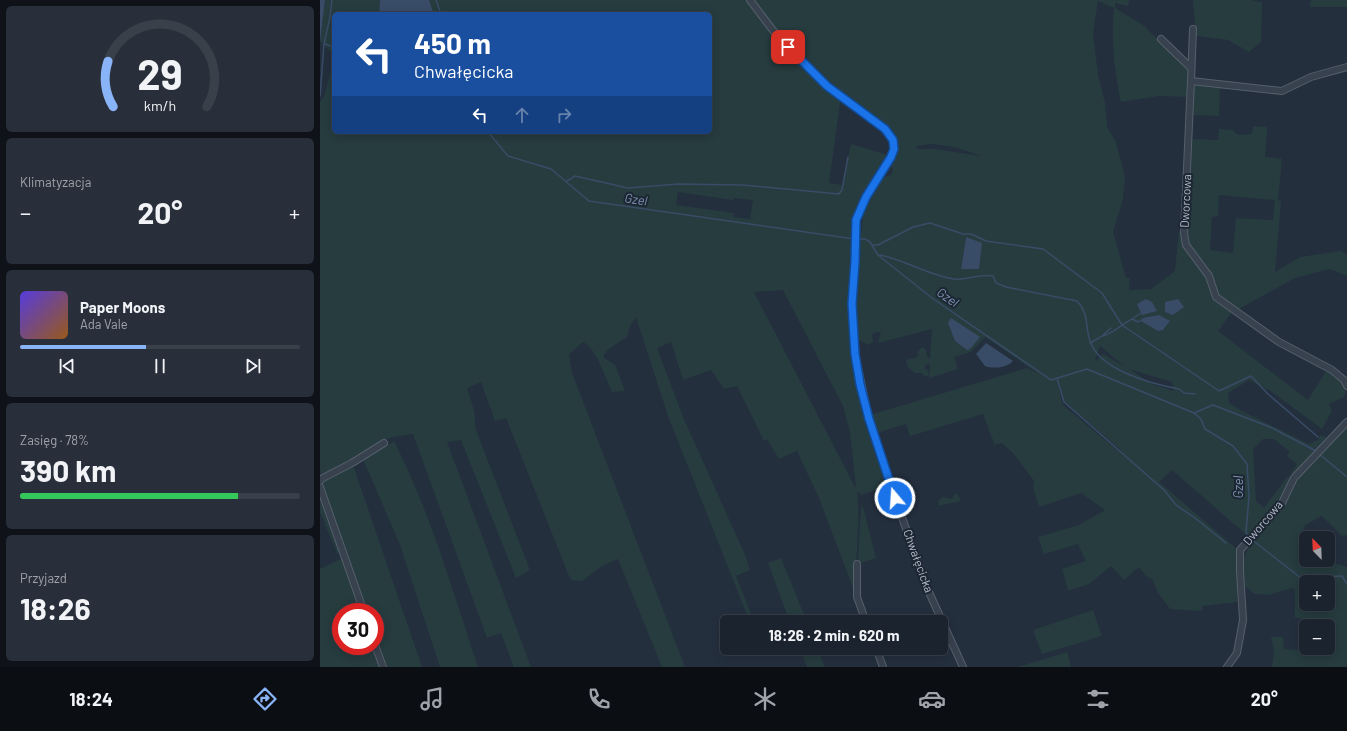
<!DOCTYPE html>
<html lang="pl">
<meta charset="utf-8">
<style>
:root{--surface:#1b232e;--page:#282f3a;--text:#f1f3f6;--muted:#a0a4aa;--line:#39404a;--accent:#8ab4f8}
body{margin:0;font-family:Barlow,sans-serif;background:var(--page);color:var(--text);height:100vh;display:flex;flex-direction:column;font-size:15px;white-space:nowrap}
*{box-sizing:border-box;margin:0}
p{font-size:13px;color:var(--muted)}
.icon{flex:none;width:22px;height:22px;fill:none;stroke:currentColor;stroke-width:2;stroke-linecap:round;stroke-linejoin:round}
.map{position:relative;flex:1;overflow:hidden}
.sheet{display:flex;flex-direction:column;gap:6px;padding:6px;background:#0f1319;width:320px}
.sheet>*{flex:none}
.hud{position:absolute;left:12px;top:12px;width:380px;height:122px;border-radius:6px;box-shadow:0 2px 10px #0003,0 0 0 1px var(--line);background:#1a4fa0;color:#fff;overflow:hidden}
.needle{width:26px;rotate:337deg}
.tools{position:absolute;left:979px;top:531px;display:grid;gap:8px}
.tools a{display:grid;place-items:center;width:36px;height:36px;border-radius:6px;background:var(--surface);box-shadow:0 2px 10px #0003,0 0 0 1px var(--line);font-size:20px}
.speed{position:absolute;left:12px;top:603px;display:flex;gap:8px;font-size:20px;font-weight:700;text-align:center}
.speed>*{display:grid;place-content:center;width:52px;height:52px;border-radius:50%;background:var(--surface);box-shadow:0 2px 10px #0003,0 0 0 1px var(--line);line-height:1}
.speed .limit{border:6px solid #d22;background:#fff;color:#111}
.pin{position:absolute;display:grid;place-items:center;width:34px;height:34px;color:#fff;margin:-17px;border-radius:8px;box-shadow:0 2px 6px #0006}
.me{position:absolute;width:44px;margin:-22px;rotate:342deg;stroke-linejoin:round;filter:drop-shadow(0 0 3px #0008)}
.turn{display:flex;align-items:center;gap:14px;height:84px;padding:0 16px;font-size:18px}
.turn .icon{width:52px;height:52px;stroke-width:2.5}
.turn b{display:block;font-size:28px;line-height:34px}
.lanes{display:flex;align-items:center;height:38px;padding:0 16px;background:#0003;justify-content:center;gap:20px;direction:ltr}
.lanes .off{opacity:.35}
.big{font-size:30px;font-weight:700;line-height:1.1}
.sheet .widget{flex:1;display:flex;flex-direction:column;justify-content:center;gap:6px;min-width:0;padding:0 14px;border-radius:6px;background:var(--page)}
.sheet .dial{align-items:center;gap:0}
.dial svg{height:104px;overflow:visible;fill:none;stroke:var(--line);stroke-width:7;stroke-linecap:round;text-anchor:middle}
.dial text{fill:var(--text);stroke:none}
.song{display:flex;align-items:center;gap:12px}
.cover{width:48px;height:48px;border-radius:6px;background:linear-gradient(135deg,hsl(250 70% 55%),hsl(30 70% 35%))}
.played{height:4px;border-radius:2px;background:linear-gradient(90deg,var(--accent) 45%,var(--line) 45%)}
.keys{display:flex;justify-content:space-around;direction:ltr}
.heat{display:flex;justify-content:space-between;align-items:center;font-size:22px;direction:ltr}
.charge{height:6px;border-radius:3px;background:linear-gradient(90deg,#34c759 78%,var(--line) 0)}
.trip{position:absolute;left:400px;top:615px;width:228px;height:40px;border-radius:6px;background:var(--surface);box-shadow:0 2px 10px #0003,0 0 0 1px var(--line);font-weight:700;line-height:40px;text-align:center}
.tabs{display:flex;height:64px;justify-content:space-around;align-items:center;background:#0b0e12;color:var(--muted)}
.tabs .icon{width:28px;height:28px}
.tabs .selected{color:var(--accent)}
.tabs b{font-size:18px;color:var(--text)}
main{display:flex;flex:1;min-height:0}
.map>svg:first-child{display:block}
.green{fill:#263c3f;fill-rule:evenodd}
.water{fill:#394c67}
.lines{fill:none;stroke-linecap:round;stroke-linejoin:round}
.stream{stroke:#394c67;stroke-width:1.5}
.minor-casing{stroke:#565f6c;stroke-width:8}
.minor{stroke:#38414e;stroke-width:6}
.route-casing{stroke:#114b97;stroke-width:10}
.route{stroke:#1a73e8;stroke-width:7}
.labels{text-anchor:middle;stroke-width:4;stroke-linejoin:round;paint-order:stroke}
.street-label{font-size:12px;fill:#b4bcc9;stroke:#1d2633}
.water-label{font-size:13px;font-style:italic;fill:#7c92b1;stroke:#1d2633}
</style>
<main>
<section class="sheet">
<div class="widget dial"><svg viewBox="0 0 100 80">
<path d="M14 69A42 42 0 1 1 86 69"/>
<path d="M14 69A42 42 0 0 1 10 34" stroke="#8ab4f8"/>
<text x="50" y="56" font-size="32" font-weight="700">29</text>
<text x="50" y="72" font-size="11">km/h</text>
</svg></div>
<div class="widget"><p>Klimatyzacja</p>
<div class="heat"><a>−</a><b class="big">20°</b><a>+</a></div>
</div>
<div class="widget">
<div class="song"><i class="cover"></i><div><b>Paper Moons</b><p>Ada Vale</p></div></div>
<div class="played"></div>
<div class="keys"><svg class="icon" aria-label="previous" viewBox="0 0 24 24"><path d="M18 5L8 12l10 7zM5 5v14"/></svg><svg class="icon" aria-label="pause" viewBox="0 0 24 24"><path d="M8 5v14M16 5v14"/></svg><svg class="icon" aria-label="next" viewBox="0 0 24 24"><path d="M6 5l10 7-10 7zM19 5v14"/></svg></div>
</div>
<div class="widget"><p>Zasięg · 78%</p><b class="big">390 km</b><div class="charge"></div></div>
<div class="widget"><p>Przyjazd</p><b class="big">18:26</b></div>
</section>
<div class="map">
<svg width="1027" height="667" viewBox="0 0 1027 667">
<rect width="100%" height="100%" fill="#242f3e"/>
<path class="green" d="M 5,0 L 60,0 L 59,14 L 14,14 L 14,55 L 0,41 Z
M 109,0 L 809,0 L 808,6 L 795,3 L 795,8 L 823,25 L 868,69 L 868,97 L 839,96 L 801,102 C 794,70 791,40 794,8 L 778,1 L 773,33 L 778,75 L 785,103 L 787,127 L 795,140 L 805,176 L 803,199 L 793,232 L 806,278 L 810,278 L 809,290 L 831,289 L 855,271 L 859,231 L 864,244 L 882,270 L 896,301 L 912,312 L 898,331 L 988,400 L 1006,371 L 1021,382 L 1026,392 L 1024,397 L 1009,404 L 1012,411 L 1002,429 L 952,392 L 929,380 L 908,393 L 909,403 L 920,410 L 989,444 L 998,440 L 1000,435 L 1009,438 L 975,474 L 971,473 L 977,464 L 967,456 L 970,452 L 954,439 L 943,439 L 933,449 L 936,501 L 944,508 L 968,476 L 971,480 L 961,501 L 929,537 L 852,470 L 839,482 L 918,550 L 917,602 L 882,606 L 882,611 L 850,609 L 838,593 L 832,579 L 826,576 L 819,567 L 804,580 L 791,566 L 769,584 L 748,591 L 742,569 L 766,561 L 758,544 L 724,554 L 718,537 L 759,525 L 785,510 L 761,493 L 719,507 L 713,487 L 714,481 L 693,453 L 682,443 L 673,445 L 674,443 L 663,414 L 590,436 L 586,424 L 557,433 L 550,415 L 707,368 L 719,374 L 665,337 L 651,352 L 634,357 L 638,369 L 609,378 L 610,364 L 605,365 L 605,369 L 608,370 L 609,374 L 606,377 L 601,373 L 595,373 L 588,367 L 586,361 L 589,358 L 592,359 L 598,356 L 597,352 L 602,347 L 606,350 L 607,356 L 610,359 L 612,329 L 558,343 L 561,332 L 555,332 L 552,335 L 553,342 L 548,345 L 538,339 L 535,297 L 543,214 L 548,201 L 564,177 L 571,175 L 573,169 L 570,165 L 576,148 L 574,139 L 521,95 L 509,183 L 522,185 L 531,144 L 571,156 L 544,196 L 535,245 L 530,299 L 538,390 L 540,389 L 568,486 L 541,495 L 537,491 C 541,524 535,559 535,593 L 499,498 L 477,451 L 459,459 L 447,439 L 444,441 L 417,386 L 404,389 L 391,370 L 363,380 L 351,342 L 337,348 L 363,417 L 426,557 L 430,570 L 416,576 L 434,622 L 430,622 L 349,419 L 316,317 L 310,326 L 307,337 L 287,350 L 283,357 L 295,365 L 305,391 L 292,392 C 286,379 276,348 263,342 L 249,354 L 252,373 L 365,667 L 342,667 L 298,559 L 282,566 L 262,581 L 252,580 L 249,576 L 186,418 L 175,421 L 161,382 L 147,388 L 154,410 L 156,430 L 210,570 L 196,578 L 141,440 L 127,442 L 211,667 L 194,667 L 181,633 L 167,638 L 93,434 L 73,437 L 62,441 L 53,449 L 4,474 L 0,473 L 0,102 L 4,97 L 14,59 L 14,132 L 390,132 L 390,14 L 114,14 ZM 612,144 L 635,147 L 661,156 L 615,149 L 596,149 L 597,146 ZM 358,192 L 413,200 L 414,198 L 433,200 L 430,219 L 413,217 L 414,213 L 356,205 ZM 646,237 L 659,269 L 641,269 ZM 463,290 L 523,406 L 530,432 L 536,489 L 434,292 ZM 780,346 L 804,366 L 783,354 L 776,361 L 775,360 ZM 809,369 L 852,382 L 854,391 L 832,384 ZM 737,380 L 744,402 L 801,450 L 798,451 L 743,405 Z
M 873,0 L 930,0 L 942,2 L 941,42 L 929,52 L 908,40 L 876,36 Z
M 991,0 L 1027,0 L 1027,7 L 990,7 Z
M 878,84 L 900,88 L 899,116 L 872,115 L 873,87 Z
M 933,126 L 946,127 L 947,129 L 945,157 L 962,159 L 958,200 L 961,201 L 955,272 L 980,257 L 1021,251 L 1027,255 L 1027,276 L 1010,269 L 975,278 L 917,310 L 900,298 L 888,268 L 869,244 L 865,228 L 870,139 L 898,140 L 899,129 L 913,130 L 918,135 L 932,134 ZM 899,195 L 955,200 L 953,220 L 916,218 L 913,253 L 890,250 L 892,217 L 898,216 Z
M 1027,425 L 1027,535 L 1022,536 L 1002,516 L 985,525 L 981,537 L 981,558 L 988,565 L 1011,562 L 1027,567 L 1027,667 L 952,667 L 954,650 L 951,637 L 963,637 L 964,649 L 996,651 L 996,648 L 1008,648 L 1008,626 L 998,626 L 998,620 L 975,618 L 975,590 L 972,588 L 948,595 L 934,594 L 925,586 L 922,561 L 933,538 L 967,502 L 977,481 L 990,462 ZM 986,582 L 1008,582 L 1008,604 L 986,604 Z
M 74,441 C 110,512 133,591 158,667 L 120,667 L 80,545 L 43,459 Z
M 33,465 L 102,667 L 66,667 L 55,634 L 55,612 L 47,612 L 2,482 Z
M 0,487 L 18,544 L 20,553 L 17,553 L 0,512 Z
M 635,494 L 638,494 L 641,501 L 618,506 L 619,500 L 623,497 L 632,499 Z
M 542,503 L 556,558 L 538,564 L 540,521 Z
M 23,558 L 41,612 L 21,612 L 21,646 L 53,646 L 60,667 L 0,667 L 0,569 Z
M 461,558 L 487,622 L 470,622 L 448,563 Z
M 773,610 L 782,636 L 722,654 L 713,630 Z
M 480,648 L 497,648 L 505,667 L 487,667 Z
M 747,652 L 751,667 L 698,667 Z"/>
<path class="water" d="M 0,0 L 5,0 L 0,42 Z
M 60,0 L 109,0 L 114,14 L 59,14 Z
M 646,237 L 662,243 L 659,269 L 641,269 Z
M 826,299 L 832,302 L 837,311 L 822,315 L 817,304 Z
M 858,299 L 864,307 L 853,315 L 845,312 L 845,302 Z
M 839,315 L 850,321 L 843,330 L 838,331 L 821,321 L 823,318 Z
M 631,318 L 660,337 L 650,349 L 647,350 L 635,341 L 628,323 Z
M 666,343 L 693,361 C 687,368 673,369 665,366 L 656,354 Z"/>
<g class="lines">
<path class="stream" d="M 116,0 L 121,14
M 5,44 L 14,47
M 0,96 L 4,44 L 10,17 L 12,0
M 168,132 L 188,156 L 231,169 L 269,201 L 534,239
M 247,181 L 255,176 L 308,188 L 359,184 L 422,185 L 519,194 L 522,190 L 528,157
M 538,239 L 545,239 L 550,242 L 558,255 L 612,298 L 731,380 L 767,369 L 874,413 L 881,419 L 885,429 L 913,446 L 927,464 L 929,496 L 926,533 L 929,536
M 552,245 L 558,245 L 593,227 L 610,223 L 643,234 L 651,234 L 666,241 L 723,249 L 782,293 L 802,325 L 899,391 L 931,376 L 948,394 L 998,437
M 560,255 C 585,260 608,275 634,279 C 647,281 660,273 673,276 L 676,283 L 686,287 L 757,301 C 769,313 765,326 770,341 C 779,370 832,384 859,389 L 864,393 L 875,394
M 812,319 L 821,313
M 782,336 L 791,328
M 780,337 C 792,334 801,325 812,319 L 818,322 L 821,320
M 770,343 L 779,338
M 737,378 L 744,402 L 844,490 L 856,505 L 875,518 L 906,543
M 874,413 L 893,405 L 950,427 L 996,451
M 999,454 L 1027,477
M 931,539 L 986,582
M 997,582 L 1000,577 L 1022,576 L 1027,584"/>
<g class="minor-casing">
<path id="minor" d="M 430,0 L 458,37 L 507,86 L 565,129 L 573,140 L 574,149 L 571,157 L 546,197 L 536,221 L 536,251 L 532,305 L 535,354 L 548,414 L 575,498 L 608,590 L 643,667
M 841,39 L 871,68
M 1027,67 L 991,77 L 962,91 L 871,81 L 864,233 L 866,245 L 889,276 L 896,297 L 959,342 L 1012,370 L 1024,380 L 1027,386
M 871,81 L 873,29
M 0,481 L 1,479 L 32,463 L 64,443
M 0,487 L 44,612
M 537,564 L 537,597 L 546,622
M 55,645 L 63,667
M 556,648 L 563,667
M 907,667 L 917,653 L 923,620 L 920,571 L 920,550 L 962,503 L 974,478 L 1027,422"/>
</g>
<use href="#minor" class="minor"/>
</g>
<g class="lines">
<g class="route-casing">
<path id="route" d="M 468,47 L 507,86 L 565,129 L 573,140 L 574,149 L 571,157 L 546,197 L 536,220 L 535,262 L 532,304 L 535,354 L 540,384 L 549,419 L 575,498"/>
</g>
<use href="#route" class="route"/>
</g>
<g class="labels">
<g class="street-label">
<text transform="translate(866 201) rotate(-87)" y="4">Dworcowa</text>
<text transform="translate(943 523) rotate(-50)" y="4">Dworcowa</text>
<text transform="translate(598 561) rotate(70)" y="4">Chwałęcicka</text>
</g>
<g class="water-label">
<text transform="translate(316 199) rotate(8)" y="5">Gzel</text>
<text transform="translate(628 297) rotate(35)" y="5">Gzel</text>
<text transform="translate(918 487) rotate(-90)" y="5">Gzel</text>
</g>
</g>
</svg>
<div class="tools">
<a><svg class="needle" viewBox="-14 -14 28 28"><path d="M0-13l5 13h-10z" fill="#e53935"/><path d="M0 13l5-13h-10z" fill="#a0a4aa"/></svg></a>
<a>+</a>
<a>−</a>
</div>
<div class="speed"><div class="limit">30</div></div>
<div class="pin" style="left:468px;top:47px;background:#d93025"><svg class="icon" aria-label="arrive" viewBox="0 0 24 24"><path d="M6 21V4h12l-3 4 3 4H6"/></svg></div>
<svg class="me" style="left:575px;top:498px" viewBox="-20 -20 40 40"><circle r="17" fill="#1a73e8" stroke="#fff" stroke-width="3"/><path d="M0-11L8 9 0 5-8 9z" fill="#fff"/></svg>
<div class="trip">18:26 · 2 min · 620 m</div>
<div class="hud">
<div class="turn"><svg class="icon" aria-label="left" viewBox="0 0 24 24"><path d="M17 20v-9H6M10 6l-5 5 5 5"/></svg><div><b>450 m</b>Chwałęcicka</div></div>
<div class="lanes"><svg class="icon" aria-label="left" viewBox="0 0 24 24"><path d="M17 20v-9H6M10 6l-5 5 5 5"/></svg><svg class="icon off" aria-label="ahead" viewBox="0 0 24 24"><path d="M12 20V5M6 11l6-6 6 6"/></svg><svg class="icon off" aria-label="right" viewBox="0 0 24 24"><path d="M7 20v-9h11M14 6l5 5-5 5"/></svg></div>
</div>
</div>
</main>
<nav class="tabs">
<b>18:24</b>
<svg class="icon selected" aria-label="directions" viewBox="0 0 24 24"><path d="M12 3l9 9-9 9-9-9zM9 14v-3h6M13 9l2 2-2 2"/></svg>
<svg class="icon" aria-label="music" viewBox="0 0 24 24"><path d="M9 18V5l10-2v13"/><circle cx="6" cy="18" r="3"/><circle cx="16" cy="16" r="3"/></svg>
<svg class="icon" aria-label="phone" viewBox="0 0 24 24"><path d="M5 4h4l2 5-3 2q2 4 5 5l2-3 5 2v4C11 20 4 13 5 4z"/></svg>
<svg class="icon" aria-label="climate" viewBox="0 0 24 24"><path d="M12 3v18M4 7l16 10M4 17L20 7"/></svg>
<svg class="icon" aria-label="car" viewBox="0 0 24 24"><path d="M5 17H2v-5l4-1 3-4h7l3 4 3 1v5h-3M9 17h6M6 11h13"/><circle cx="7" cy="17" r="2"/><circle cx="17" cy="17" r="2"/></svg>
<svg class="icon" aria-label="filters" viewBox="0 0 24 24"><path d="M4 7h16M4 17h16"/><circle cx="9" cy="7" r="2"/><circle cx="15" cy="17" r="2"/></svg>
<b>20°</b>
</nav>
